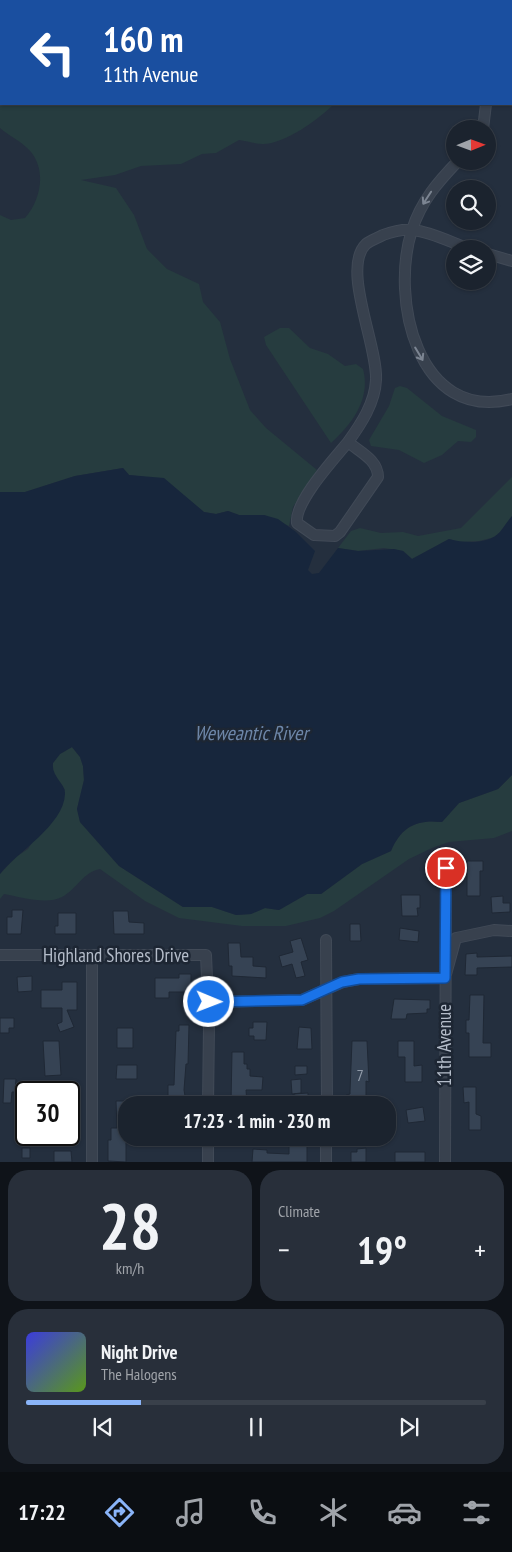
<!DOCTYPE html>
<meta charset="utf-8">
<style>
:root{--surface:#1b232e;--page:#282f3a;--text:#f1f3f6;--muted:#a0a4aa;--line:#39404a;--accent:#8ab4f8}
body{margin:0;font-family:"PT Sans Narrow",sans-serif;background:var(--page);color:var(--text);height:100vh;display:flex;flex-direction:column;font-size:19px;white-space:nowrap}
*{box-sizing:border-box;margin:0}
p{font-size:16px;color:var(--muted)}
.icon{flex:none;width:28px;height:28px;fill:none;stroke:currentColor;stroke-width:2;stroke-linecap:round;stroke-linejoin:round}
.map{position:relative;height:1162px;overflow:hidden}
.drawer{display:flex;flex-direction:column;gap:8px;padding:8px;background:#0f1319;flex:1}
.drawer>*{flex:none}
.top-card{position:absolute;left:0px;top:0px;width:512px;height:105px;box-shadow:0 1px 4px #0004,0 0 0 1px var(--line);background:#1a4fa0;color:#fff;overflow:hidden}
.needle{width:32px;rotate:89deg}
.controls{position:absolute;left:446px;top:120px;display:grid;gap:10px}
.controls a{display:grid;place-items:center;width:50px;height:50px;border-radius:50%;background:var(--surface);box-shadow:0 1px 4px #0004,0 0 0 1px var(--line);font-size:25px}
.speed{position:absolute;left:15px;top:1081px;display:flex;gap:10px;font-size:25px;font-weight:700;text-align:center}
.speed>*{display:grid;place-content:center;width:65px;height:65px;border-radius:50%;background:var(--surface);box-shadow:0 1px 4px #0004,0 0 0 1px var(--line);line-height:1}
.speed .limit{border:2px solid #111;border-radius:8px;background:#fff;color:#111}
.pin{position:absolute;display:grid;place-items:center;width:42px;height:42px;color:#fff;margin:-21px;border:2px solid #fff;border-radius:50%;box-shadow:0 1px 5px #0007}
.me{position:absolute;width:55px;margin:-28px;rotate:91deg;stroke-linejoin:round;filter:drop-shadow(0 0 4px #0008)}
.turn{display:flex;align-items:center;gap:18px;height:105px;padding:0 20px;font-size:22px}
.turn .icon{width:65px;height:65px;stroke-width:2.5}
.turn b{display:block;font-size:35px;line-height:42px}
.big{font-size:38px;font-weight:600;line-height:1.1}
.drawer .widget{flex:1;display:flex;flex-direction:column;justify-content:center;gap:8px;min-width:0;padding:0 18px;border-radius:20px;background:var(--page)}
.drawer .dial{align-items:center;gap:0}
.dial b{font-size:65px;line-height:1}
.song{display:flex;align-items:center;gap:15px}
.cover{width:60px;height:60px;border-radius:8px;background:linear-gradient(135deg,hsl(240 70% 55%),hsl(90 70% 35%))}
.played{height:5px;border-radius:2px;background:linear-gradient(90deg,var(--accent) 25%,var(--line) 25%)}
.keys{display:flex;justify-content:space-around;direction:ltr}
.heat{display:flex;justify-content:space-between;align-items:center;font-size:28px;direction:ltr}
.drawer .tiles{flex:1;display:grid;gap:8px;grid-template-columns:1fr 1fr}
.widget:last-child{grid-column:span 2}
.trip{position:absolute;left:118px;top:1096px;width:278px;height:50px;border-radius:20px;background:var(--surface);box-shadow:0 1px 4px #0004,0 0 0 1px var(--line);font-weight:600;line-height:50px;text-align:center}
.tabs{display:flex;height:80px;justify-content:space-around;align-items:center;background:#0b0e12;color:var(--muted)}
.tabs .icon{width:35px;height:35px}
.tabs .on{color:var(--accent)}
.tabs b{font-size:22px;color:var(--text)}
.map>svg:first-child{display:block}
.green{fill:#263c3f}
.water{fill:#17263c}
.building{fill:#364354;stroke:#1f2835}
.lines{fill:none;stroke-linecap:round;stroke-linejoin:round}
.minor-casing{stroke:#414a57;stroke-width:12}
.highway-casing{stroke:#434c59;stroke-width:18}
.minor{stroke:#38414e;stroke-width:10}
.highway{stroke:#746855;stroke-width:15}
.oneway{stroke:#7c8592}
.route-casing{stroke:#114b97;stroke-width:12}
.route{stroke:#1a73e8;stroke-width:9}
.labels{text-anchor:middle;stroke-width:5;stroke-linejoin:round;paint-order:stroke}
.number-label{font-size:16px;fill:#929caa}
.street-label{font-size:19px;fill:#b4bcc9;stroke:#1d2633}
.water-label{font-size:20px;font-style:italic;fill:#6d86a8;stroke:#1d2633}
</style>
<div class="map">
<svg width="512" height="1162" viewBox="0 0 512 1162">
<rect width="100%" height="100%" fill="#242f3e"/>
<path class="green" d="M 0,0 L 373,0 L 1,1 L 1,104 L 334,104 C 319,119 285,144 263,144 C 255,144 247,141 239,140 L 216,153 L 202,154 L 181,164 L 141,166 L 115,175 L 81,180 L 116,188 L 134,215 L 147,249 L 167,269 L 199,284 L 203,302 L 220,322 L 230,359 L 250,410 L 266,428 L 317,470 L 293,507 L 289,526 L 264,515 L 239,515 L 228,511 L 216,514 L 204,512 L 183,495 L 145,477 L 129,475 L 123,468 L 75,476 L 25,492 L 0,492 L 0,215 L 11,220 L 25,218 C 40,201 47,172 31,152 C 23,142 9,136 0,128 Z
M 280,328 L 289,328 L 310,348 L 328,354 L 345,366 L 356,364 L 363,369 C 371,399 352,424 331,443 L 266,345 L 264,337 Z
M 400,386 L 407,388 L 442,416 L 476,430 L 476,437 L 471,442 L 458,441 L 442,455 L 424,463 L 399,450 L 371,446 L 369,440 L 389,406 L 395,388 Z
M 512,477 L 512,516 L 500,532 L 495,537 L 479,541 L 459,542 L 449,539 L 412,559 L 403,551 L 384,548 L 358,551 L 338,548 L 351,531 L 360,528 L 381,533 L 403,532 L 418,536 L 461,528 Z
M 72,747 L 80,757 L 83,766 L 84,780 L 77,809 L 80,822 L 119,866 L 183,907 L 212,907 L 236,915 L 251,914 L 265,908 L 279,910 L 307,894 L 321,894 L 362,864 L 391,851 C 401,827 416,819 442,822 L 459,803 L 498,789 L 512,775 L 512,831 L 494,838 L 449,842 L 432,848 L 409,859 L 334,911 L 320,918 L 286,926 L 242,926 L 179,918 L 145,901 L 100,869 C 83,872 77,889 62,897 C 47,905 20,897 4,894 L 0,899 L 0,874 L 16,857 L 28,849 L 65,790 L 53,772 L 53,763 L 60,754 Z"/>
<path class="water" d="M 123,468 L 129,475 L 164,478 L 204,512 L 216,514 L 228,511 L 239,515 L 264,515 L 278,519 L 296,532 L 315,551 L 308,570 L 312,574 L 319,573 L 338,548 L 358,551 L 394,549 L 403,551 L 412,559 L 449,539 C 464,543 488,545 500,532 C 504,527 508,521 512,516 L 512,775 L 498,789 L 459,803 L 442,822 C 416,819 401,827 391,851 L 362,864 L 321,894 L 307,894 L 279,910 L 265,908 L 251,914 L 236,915 L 212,907 L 183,907 L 119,866 L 80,822 L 77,809 L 84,780 L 83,766 L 80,757 L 72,747 L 60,754 L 53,763 C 51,777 66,784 65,794 C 64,825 17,852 0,874 L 0,492 L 25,492 L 75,476 Z"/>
<path class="building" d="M 467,861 L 483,861 L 483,871 L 480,871 L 480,896 L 467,896 Z
M 401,895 L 420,895 L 420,908 L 417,908 L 418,916 L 402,916 Z
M 503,896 L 503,903 L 510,903 L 510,912 L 492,913 L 491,897 Z
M 12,910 L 23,910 L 21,934 L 7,934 L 7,917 L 12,917 Z
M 113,911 L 128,911 L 129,922 L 144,923 L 144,934 L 114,934 Z
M 58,913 L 76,913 L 76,934 L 55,934 L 55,926 L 58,926 Z
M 350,924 L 360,924 L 361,941 L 350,941 Z
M 400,928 L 419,931 L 418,942 L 399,940 Z
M 301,938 L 308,960 L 301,962 L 305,976 L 296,978 L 292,964 L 282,967 L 279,956 L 293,952 L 290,941 Z
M 228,943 L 240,943 L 241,957 L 253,957 L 253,966 L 266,967 L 266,978 L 232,976 L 232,966 L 229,966 Z
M 477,953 L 477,957 L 512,956 L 512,967 L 477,968 L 477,975 L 465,975 L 466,954 Z
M 179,974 L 191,974 L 191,992 L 169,992 L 169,998 L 155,998 L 155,978 L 179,978 Z
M 32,976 L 32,991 L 18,992 L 17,977 Z
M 62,982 L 77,982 L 77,1010 L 67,1010 L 74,1027 L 60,1032 L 57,1024 L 62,1022 L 62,1008 L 41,1008 L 41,990 L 62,990 Z
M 470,995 L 484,995 L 483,1043 L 491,1043 L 491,1057 L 469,1057 L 469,1033 L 466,1033 L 466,1020 L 469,1020 Z
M 394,999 L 430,1000 L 430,1009 L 427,1009 L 427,1013 L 407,1014 L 406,1019 L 391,1019 Z
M 0,1018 L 14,1018 L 14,1028 L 9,1028 L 9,1033 L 0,1033 Z
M 253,1022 L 267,1022 L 266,1040 L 254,1040 L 254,1036 L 249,1036 L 249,1028 L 253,1028 Z
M 179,1025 L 189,1025 L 188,1064 L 186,1064 L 184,1090 L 186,1102 L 168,1103 L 168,1085 L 174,1085 L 176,1031 L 179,1031 Z
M 299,1027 L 311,1028 L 312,1049 L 297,1049 Z
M 117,1028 L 133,1028 L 133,1048 L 117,1048 Z
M 43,1041 L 59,1041 L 61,1075 L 45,1076 Z
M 352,1041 L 367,1041 L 369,1082 L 366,1081 L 366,1105 L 346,1104 L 346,1095 L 350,1094 L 350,1091 Z
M 398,1041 L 414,1041 L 414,1066 L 422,1065 L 422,1082 L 405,1082 L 405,1057 L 398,1057 Z
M 232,1052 L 244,1052 L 244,1064 L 247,1064 L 247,1069 L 250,1069 L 250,1076 L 263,1077 L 262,1090 L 246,1090 L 247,1103 L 231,1103 Z
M 117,1065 L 137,1065 L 137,1079 L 116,1079 Z
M 295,1066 L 307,1066 L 307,1074 L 295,1075 Z
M 4,1079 L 16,1079 L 15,1092 L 12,1092 L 11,1103 L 3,1103 Z
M 301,1079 L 301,1093 L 292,1094 L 291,1080 Z
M 463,1087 L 476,1087 L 476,1114 L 481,1116 L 481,1130 L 469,1130 L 469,1102 L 464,1103 Z
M 308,1093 L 308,1103 L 294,1104 L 294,1094 Z
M 116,1101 L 126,1101 L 126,1162 L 108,1161 L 108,1140 L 111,1140 L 111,1128 L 117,1128 Z
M 423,1107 L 425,1121 L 408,1123 L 406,1110 Z
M 20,1120 L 26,1123 L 23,1135 L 15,1131 Z
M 289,1144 L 307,1145 L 307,1162 L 252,1162 L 253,1149 L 267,1150 L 267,1153 L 289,1154 Z
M 22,1148 L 30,1148 L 30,1158 L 22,1158 Z
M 366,1148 L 366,1162 L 351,1162 L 351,1152 L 357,1152 L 357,1149 Z
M 54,1151 L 71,1151 L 72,1162 L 54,1162 Z
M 395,1152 L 425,1152 L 425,1162 L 395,1162 Z"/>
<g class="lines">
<g class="minor-casing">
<path id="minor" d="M 511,68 L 512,69
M 483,129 L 486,104
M 458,161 C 438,182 421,201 412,230 C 390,298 417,423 512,399
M 488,254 L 512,261
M 348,442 C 335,458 294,502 297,523 L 314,535 L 335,536 L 340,532 L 378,477 C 378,460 360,452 348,442 C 361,424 375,403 376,380 C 378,346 341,268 366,244 C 371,240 378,238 383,235 C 391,232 404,229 413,230 C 432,232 452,243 470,249
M 326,940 L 327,1105
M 0,955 L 206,955 L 209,1025 L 208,1105
M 209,1002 L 302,1000 L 343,982 L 359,979 L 445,978 L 456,938 L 494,930 L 512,931
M 92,1162 L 92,956
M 208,1162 L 208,1138
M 326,1162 L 326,1138
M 445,1162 L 446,869"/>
</g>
<g class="highway-casing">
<path id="highway" d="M 435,0 L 436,1"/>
</g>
<use href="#minor" class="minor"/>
<use href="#highway" class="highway"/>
</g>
<defs><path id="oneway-shaft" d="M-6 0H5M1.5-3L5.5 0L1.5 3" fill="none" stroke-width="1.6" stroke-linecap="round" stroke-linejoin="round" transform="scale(1.25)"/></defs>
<g class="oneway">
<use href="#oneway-shaft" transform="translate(427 198) rotate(123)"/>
<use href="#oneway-shaft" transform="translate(419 354) rotate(59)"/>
</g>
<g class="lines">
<g class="route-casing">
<path id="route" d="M 209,1002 L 302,1000 L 342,982 L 359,979 L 445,978 L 446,868"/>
</g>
<use href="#route" class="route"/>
</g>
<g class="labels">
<g class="number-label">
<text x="360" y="1081">7</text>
</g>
<g class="street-label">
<text x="116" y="962">Highland Shores Drive</text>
<text transform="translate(444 1045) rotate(-90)" y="7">11th Avenue</text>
</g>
<g class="water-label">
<text x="251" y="740">Weweantic River</text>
</g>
</g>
</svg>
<div class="controls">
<a><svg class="needle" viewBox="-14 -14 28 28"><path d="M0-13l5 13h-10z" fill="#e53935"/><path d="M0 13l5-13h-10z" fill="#a0a4aa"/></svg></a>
<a><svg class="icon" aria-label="search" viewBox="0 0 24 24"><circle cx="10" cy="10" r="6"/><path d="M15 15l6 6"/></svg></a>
<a><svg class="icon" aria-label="layers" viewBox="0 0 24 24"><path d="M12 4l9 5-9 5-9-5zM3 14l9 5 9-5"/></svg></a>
</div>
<div class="speed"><div class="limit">30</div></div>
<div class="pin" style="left:446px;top:868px;background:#d93025"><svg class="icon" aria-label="arrive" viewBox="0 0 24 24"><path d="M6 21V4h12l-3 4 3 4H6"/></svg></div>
<svg class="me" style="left:209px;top:1002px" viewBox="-20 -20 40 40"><circle r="17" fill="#1a73e8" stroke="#fff" stroke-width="3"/><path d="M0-11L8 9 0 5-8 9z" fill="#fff"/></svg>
<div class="trip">17:23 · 1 min · 230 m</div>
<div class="top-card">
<div class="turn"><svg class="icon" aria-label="left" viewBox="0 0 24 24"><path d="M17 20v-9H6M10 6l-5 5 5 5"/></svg><div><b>160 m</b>11th Avenue</div></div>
</div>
</div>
<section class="drawer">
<div class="tiles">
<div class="widget dial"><b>28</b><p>km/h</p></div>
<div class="widget"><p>Climate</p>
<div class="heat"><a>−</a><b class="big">19°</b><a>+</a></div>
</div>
<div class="widget">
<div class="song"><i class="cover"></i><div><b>Night Drive</b><p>The Halogens</p></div></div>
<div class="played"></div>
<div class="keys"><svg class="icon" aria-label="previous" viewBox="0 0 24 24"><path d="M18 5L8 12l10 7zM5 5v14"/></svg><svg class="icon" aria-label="pause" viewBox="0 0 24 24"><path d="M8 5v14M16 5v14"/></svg><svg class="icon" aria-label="next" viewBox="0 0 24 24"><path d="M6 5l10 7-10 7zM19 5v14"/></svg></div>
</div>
</div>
</section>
<nav class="tabs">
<b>17:22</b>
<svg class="icon on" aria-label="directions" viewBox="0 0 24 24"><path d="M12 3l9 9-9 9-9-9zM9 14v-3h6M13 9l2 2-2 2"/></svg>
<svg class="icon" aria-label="music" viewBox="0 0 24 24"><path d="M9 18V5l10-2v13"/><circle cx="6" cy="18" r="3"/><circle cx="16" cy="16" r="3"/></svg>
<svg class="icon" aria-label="phone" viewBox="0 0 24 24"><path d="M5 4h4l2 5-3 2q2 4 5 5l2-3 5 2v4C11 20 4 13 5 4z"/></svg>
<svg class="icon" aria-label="climate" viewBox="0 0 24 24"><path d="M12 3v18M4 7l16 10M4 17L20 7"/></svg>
<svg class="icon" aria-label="car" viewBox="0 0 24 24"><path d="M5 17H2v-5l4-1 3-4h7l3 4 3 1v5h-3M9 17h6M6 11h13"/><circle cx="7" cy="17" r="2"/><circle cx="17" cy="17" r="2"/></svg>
<svg class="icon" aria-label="filters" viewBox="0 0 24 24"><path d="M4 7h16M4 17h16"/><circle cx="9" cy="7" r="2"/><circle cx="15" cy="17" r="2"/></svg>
</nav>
